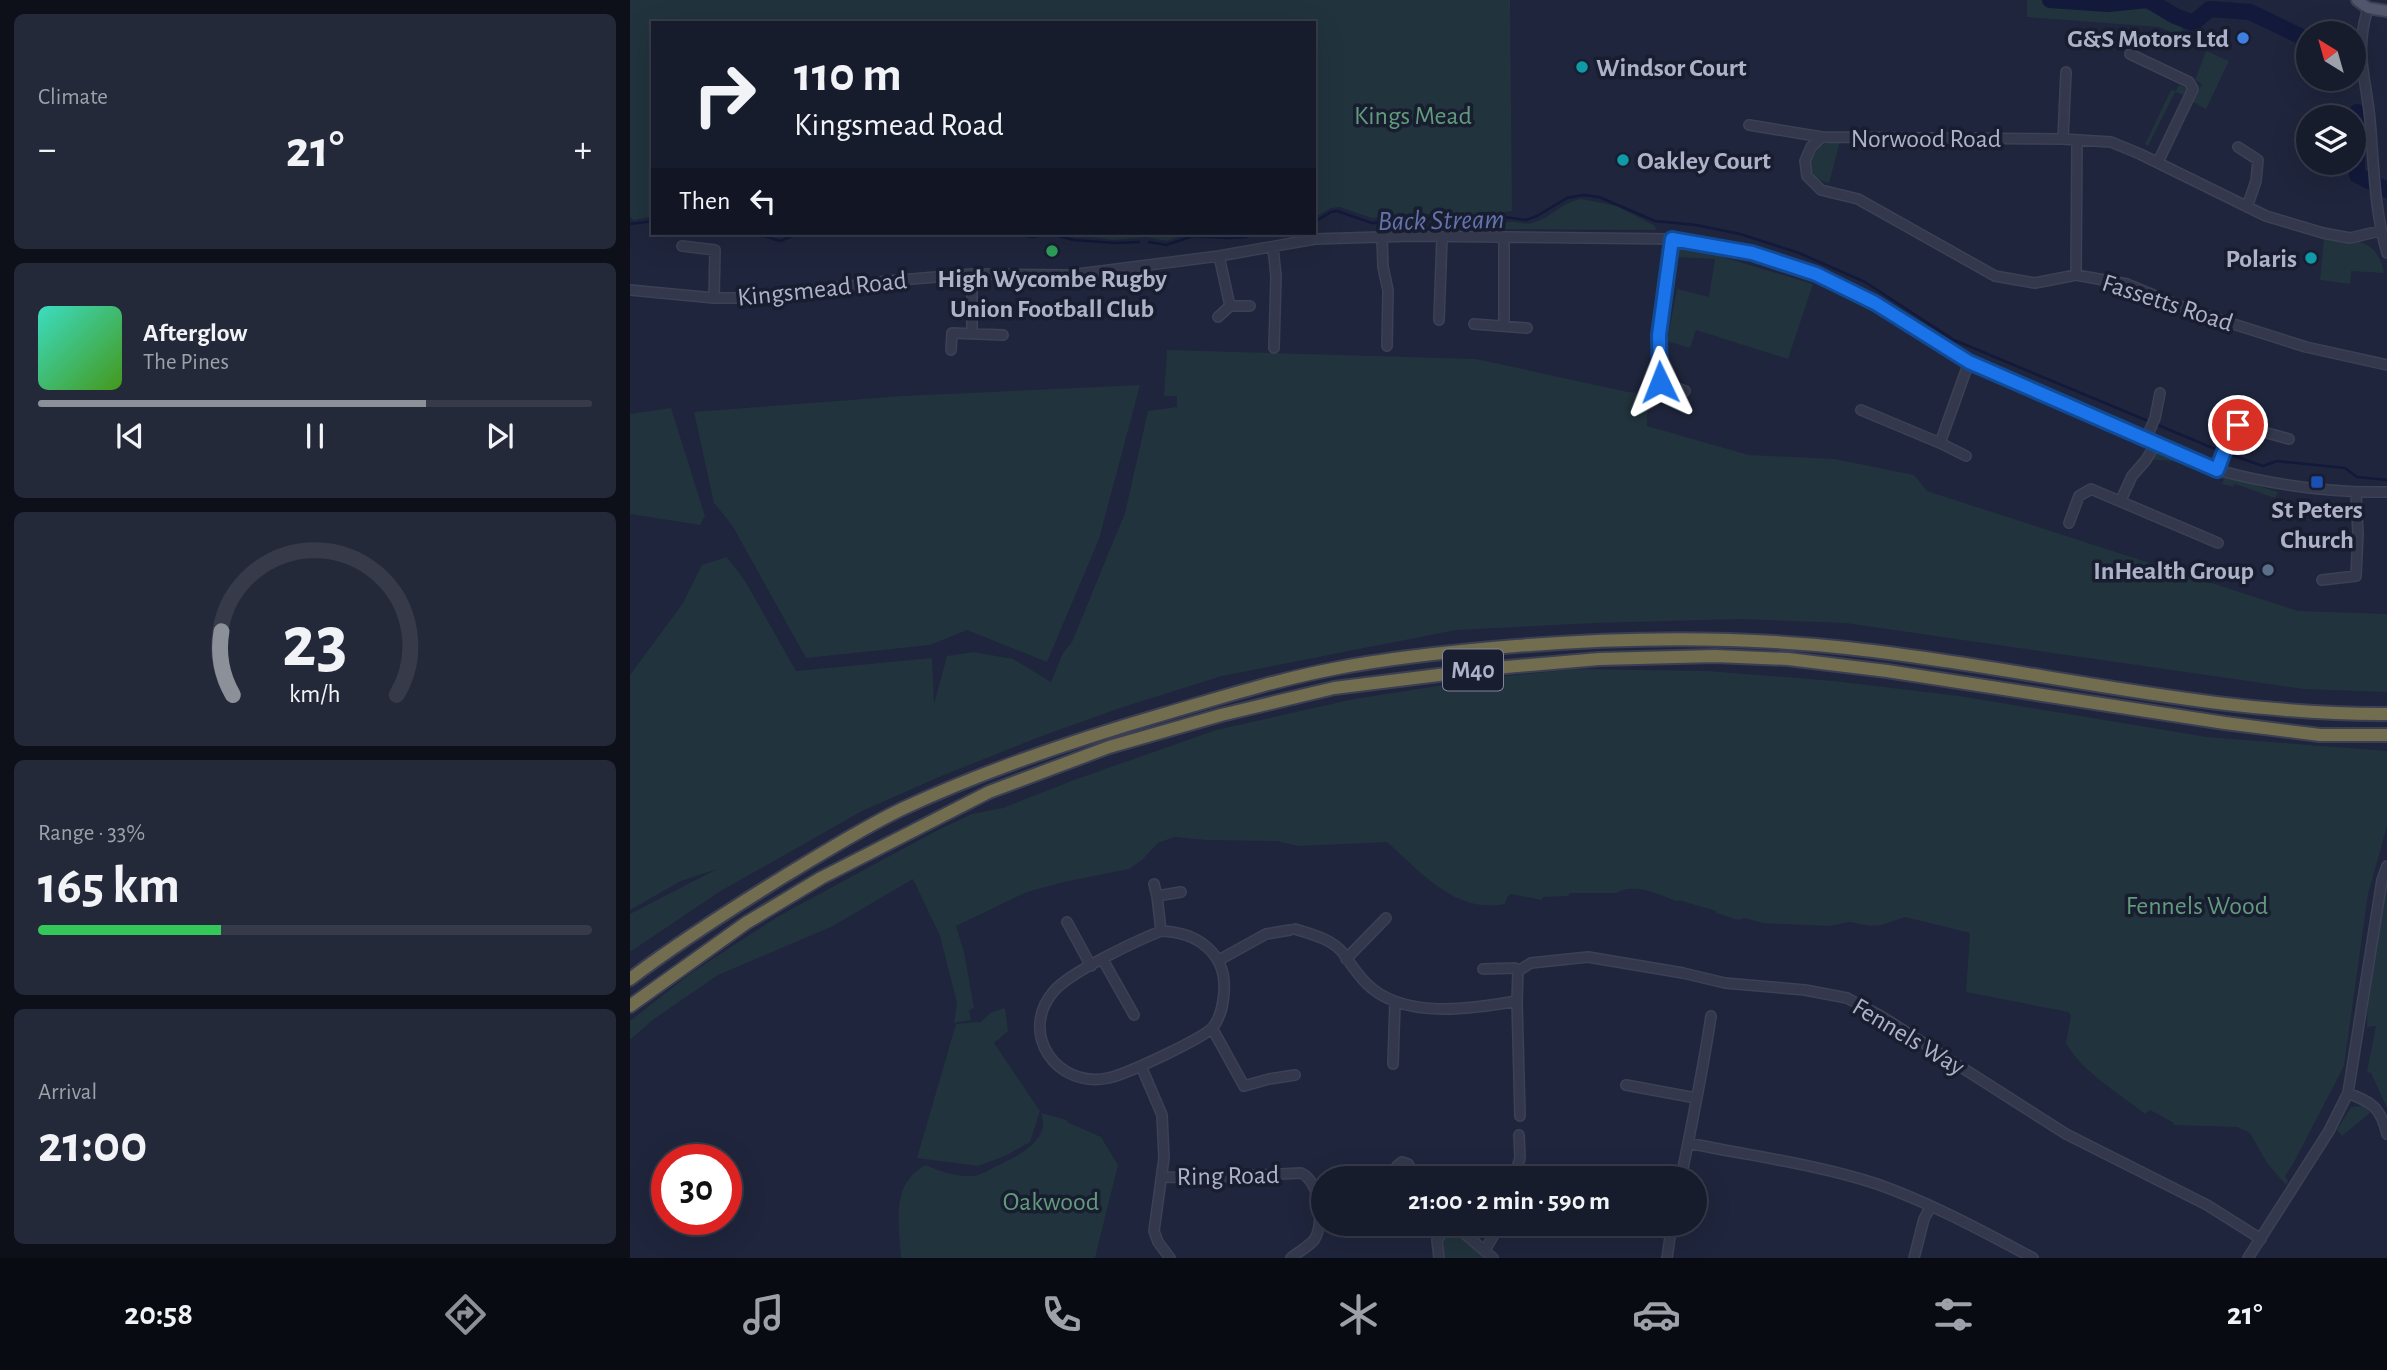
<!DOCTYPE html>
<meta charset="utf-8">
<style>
:root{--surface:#171c2d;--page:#242939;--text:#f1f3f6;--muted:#9ea1aa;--line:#363a49;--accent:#8c9099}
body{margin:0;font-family:"Alegreya Sans",sans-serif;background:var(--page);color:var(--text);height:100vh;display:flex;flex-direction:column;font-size:26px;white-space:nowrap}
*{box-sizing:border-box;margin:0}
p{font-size:23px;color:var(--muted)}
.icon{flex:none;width:38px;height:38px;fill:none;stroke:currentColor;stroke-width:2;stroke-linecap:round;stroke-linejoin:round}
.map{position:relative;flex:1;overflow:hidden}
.sheet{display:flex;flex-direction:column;gap:14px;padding:14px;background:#0d0f19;width:630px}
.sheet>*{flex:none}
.banner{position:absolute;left:21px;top:21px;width:665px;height:214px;border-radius:0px;box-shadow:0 7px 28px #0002,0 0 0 2px var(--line);background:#171c2d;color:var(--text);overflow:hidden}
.needle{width:46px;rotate:323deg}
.fabs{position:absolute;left:1666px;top:21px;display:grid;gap:14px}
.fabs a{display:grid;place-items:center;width:70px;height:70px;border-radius:50%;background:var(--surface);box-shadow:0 7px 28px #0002,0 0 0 2px var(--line);font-size:35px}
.speed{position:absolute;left:21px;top:1144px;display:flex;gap:14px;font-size:35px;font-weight:700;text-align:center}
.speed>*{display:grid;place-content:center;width:91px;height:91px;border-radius:50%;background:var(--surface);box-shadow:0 7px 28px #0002,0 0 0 2px var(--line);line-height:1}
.speed .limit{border:10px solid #d22;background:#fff;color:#111}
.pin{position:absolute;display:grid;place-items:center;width:60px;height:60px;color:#fff;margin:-30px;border:4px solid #fff;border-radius:50%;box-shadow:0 2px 7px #0007}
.me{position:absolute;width:77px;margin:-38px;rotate:358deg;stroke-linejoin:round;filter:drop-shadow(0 0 5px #0008)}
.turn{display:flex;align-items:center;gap:24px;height:147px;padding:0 28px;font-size:32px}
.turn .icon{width:91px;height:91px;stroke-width:2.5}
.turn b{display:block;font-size:49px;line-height:60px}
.then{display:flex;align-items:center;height:66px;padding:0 28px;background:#0003;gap:14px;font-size:26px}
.big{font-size:52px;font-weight:700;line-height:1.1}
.sheet .card{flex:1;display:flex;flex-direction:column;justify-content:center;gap:10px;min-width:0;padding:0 24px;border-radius:10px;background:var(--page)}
.sheet .dial{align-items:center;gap:0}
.dial svg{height:182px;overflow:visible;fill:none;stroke:var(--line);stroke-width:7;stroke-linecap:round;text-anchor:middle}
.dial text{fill:var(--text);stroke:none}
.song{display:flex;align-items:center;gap:21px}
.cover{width:84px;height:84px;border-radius:10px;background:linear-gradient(135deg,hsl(170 70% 55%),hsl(100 70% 35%))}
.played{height:7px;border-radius:4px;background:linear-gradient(90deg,var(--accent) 70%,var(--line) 70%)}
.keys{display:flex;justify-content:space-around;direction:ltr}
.heat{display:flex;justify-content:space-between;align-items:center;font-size:38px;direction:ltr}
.charge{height:10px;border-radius:5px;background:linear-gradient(90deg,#34c759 33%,var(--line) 0)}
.trip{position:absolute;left:681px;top:1166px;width:396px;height:70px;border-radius:35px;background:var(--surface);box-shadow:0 7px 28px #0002,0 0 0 2px var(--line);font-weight:700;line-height:70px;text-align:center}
.tab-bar{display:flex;height:112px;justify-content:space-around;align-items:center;background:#090b12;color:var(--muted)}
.tab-bar .icon{width:49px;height:49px}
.tab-bar .current{color:var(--accent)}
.tab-bar b{font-size:32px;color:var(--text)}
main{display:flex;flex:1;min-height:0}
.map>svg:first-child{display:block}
.green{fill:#21333d}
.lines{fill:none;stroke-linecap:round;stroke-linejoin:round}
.stream{stroke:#12193a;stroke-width:2.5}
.river{stroke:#12193a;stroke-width:16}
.minor-casing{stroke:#3c4155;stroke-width:12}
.major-casing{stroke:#3c4155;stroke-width:14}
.highway-casing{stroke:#3b3f53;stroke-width:16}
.minor{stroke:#33384c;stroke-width:9}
.major{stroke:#51566c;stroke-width:10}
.highway{stroke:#736d4f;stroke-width:12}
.route-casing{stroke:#114b97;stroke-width:18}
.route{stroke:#1a73e8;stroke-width:12}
.shop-dot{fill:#3f7fe0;stroke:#181d30;stroke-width:2.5}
.culture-dot{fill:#0f9aa8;stroke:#181d30;stroke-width:2.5}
.leisure-dot{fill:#2e9e5b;stroke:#181d30;stroke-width:2.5}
.transit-dot{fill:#1a4fb4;stroke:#181d30;stroke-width:2.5}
.service-dot{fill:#5c6f8a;stroke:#181d30;stroke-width:2.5}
.labels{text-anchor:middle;stroke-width:7;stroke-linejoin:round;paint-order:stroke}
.shield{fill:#181d30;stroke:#81859a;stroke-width:2}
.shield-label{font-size:24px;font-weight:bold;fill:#aeb2c8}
.poi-label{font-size:26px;font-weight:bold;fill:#aeb2c8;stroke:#181d30;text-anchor:end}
.park-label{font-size:26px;fill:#629b7c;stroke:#181d30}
.street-label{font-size:26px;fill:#aeb2c8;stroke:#181d30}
.water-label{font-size:28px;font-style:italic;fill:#6372ab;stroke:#181d30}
</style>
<main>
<section class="sheet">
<div class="card"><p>Climate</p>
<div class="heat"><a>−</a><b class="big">21°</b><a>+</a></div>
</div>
<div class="card">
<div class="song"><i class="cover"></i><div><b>Afterglow</b><p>The Pines</p></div></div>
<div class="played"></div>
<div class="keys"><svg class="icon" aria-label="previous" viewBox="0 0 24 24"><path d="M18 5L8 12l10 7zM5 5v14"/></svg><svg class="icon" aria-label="pause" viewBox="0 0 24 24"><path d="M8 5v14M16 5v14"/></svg><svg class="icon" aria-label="next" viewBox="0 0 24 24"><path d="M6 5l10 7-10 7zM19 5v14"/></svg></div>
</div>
<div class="card dial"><svg viewBox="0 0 100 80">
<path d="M14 69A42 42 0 1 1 86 69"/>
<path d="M14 69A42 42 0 0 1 9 41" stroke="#8c9099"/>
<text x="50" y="56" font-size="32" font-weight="700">23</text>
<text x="50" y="72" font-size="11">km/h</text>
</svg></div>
<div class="card"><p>Range · 33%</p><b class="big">165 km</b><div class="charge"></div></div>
<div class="card"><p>Arrival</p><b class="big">21:00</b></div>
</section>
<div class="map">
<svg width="1757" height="1258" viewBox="0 0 1757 1258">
<rect width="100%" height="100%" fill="#1f253c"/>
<path class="green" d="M 0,0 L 880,0 L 882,211 L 870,213 L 857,219 L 817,213 L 742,218 L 710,207 L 701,208 L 684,218 L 684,23 L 23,23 L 23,216 L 4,220 L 0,217 Z
M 1397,0 L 1426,0 L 1472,6 L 1494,0 L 1522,0 L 1554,22 L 1551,36 L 1529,27 L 1397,17 Z
M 1576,51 L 1599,61 L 1576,109 L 1563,102 L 1572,84 L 1565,80 Z
M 1549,85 L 1557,89 L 1554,95 L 1545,92 L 1518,146 L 1515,144 L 1541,90 L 1546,91 Z
M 1201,142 L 1210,142 L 1199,183 C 1172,177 1175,148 1201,142 Z
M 951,199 L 987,206 L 1025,226 L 1026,230 L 866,229 L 866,225 C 886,217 890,227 905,222 C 922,217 932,202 951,199 Z
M 435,233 L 559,233 L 537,241 L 517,237 L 483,240 Z
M 1694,238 C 1725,241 1747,237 1754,273 L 1721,271 L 1720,284 L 1690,280 Z
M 1047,247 L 1086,253 L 1086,255 L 1183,284 L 1158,359 L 1066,330 L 1060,348 L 1037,341 L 1047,289 L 1079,297 L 1085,259 L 1046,257 Z
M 537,350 L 846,359 L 998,392 L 1018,394 L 1017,426 L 1119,455 L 1205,459 L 1284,475 L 1297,491 L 1668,611 L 1757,614 L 1757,692 L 1673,689 L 1215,623 L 1110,619 L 965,623 L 826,630 L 592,676 L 493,707 L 409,737 L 309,777 L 232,811 L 89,892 L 0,952 L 0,914 L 87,869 L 51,881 L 0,910 L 0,675 L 53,603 L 72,565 L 97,557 L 115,581 L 166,671 L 302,658 L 304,704 L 317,656 L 344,652 L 383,659 L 421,682 L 433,653 L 442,642 L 495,513 L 518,411 L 547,407 L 547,396 L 534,396 Z
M 510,385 L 469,539 L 417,662 L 337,630 L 300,645 L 176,658 L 102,525 L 84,503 L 64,412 L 272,396 Z
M 41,408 L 75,516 L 70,525 L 0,514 L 0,414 Z
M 1532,450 L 1587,473 L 1648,492 L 1645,498 L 1605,484 L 1603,487 L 1592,484 L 1594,479 C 1571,469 1545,458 1520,460 L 1526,451 Z
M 946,669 L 1077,671 L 1204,681 L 1329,696 L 1577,737 L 1757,751 L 1757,826 L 1738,894 L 1714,1066 L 1663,1164 L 1655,1176 L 1658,1181 L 1656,1185 L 1637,1163 L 1620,1133 L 1607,1127 L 1543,1125 L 1544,1123 L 1520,1110 L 1515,1114 C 1489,1093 1453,1073 1436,1043 L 1441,1015 L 1438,1012 L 1336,992 L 1340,933 L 1275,917 L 1252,925 L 1240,926 L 1220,922 L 1199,926 L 1133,923 L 1114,918 L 1108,920 L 1086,913 L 1086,911 L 1049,900 L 1048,902 C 1031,895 1003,882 987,893 L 940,893 L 938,896 L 913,897 L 912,900 L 881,894 L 877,897 L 875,904 C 825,914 791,872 757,842 L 668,846 L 647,841 L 577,840 L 544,837 L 528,843 L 512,860 L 499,869 L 434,882 L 397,892 L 326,926 L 334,952 L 344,1008 L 339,1010 L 341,1020 L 324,1023 L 327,1003 L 310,936 L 283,879 L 201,927 L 88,975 L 24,1019 L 0,1040 L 0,1021 L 61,973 L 147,917 L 304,832 L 342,814 L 373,808 L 444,780 L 586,730 L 724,699 L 865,677 Z
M 1757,869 L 1757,1108 L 1741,1073 L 1737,1072 L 1746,1026 L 1737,1027 L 1738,991 Z
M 375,1008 L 378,1031 L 364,1043 L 410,1111 L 400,1142 L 375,1156 L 348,1166 L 287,1158 L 326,1024 L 348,1022 L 350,1023 L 360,1013 Z
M 1733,1106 L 1741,1112 L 1712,1136 L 1707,1130 L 1721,1107 Z
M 411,1113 L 437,1120 L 437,1122 L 471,1137 L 488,1165 L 465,1258 L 271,1258 C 269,1224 260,1183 296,1165 C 310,1172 328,1177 344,1176 C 351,1175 359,1170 365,1167 C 385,1157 422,1141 411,1113 Z
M 816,1230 L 826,1232 L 854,1258 L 811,1258 L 812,1232 Z"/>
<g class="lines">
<path class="stream" d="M 684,222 L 701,212 L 707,211 L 742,223 L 816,217 L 861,223 L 874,217 L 896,220 L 907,216 L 937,198 L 953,195 L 969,197 L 1025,221 L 1066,225 L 1110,234 L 1169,253 L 1235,282 L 1324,340 L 1590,451
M 0,224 L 23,221
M 93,233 L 107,233
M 124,233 L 150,241 L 170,233
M 346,233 L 363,235 L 384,234 L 403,237 L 420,234 L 444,240 L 485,243 L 509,242
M 519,242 L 536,245 L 563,236 L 597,238 L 615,237 L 628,233
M 1596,453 L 1633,466 L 1647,461 L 1715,468 L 1727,477 L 1757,480"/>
<path class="river" d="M 1420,0 L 1478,4 L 1518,0 L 1545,16 L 1563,23 L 1580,9 L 1620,12 L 1670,36
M 1727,112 L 1727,175 L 1757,190"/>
<g class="minor-casing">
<path id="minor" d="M 1738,8 C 1724,53 1736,76 1740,120 C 1744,165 1744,209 1757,253
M 1500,54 L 1559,82 L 1563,89 L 1528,162
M 1119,125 L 1192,137 L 1433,139 L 1481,142 L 1510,154 L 1636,216 L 1693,233 L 1720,238 L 1750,231
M 1192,137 L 1181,147 L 1175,161 L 1177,176 L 1191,190 L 1228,199 L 1365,276 L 1405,283 L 1446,275 L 1497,284 L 1562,311 L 1676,347 L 1757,365
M 1433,139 L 1436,72
M 1608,147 L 1628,160 L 1626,181 L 1617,207
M 752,237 L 753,267 L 758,290 L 757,346
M 874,237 L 874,326
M 1043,239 L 1029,335 L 1030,382 L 1055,391
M 52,246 L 85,250 L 84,298
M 643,247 L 646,276 L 644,348
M 1446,275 L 1447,140
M 0,290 L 84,298 L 128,298 L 258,281 L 342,274 L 440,275 L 589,256 L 685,239 L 781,236 L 1043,239 L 1122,253 L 1186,274 L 1245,303 L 1339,362 L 1587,470 C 1643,485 1699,493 1757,492
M 600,306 L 620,306
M 588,317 L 600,306 L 589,256
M 809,320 L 812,237
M 844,324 L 897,328
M 342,333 L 342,274
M 321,350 L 322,333 L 373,335
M 1231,410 L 1310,443 L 1339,362
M 1608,425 L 1616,409
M 1516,439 L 1525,418 L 1530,393
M 1310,443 L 1336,456
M 1587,470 L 1595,449 L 1608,425 L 1659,439
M 1491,500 L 1502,476 L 1516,460 L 1526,443
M 1439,523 L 1449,496 L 1461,489 L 1588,543
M 1692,580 L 1726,576 L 1728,534 L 1726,493
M 524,884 L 527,896 L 531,931
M 527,896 L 551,892
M 437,922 L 461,966
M 665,929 C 681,934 702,939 713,953 C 720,963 727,974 736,983 C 772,1020 841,1009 887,1001
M 531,931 C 567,932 597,953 594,992 C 593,1005 591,1017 583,1027 C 574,1038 495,1075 478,1078 C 426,1089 388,1032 424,991 C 440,972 506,941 531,931 Z
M 716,959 L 756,918
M 473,960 L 504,1015
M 589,960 L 636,934 L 660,930
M 853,969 L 885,968 L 888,971
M 888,971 L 901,963 L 958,957 L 1053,973 L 1095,983 L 1175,990 L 1217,998 L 1251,1016 L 1436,1134 L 1577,1205 L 1631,1239
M 888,971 L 887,1001 L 890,1116
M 582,1028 L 614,1086 L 639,1079 L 665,1075
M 763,1064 L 765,1002
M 511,1066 L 532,1115 L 534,1158 L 524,1231 L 528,1242 L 540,1258
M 996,1085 L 1066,1098
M 1718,1093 C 1742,1103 1750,1106 1757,1134
M 1058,1143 C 1121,1156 1186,1164 1247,1184 C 1301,1203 1352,1231 1403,1258
M 532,1177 L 569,1178 L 671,1173 C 690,1181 695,1224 684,1240 C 678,1247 668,1252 661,1258
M 769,1178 L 765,1172 L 767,1166 L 772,1162 L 778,1164 L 782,1171 L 780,1178
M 884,1178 L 890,1158 L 889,1135
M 1051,1178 C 1062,1124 1073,1070 1081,1016
M 822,1223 L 863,1258
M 855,1250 L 871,1223
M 809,1258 L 807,1240 L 819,1223
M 1037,1258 L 1042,1223
M 1284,1258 L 1294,1219 L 1301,1206
M 1618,1258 L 1699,1131 L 1718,1093 L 1752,880 L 1757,866"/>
</g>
<g class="major-casing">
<path id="major" d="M 1727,0 L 1738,8 L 1757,11"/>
</g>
<g class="highway-casing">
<path id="highway" d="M 0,979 C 49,942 101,909 153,877 C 193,853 232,828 274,808 C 358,769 445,740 534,714 C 589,698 646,680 703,669 C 763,657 825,651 886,646 C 997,637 1107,636 1217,648 C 1397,667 1575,715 1757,714
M 0,1006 L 116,923 L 191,878 L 359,792 L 479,747 L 591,715 L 704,688 L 865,668 L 969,659 L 1085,656 L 1158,659 L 1257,671 L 1595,723 L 1690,735 L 1757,735"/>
</g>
<use href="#minor" class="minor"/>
<use href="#major" class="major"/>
<use href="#highway" class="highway"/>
</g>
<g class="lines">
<g class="route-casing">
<path id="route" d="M 1030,382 L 1029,335 L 1042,239 L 1122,253 L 1186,274 L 1245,303 L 1339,362 L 1587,470 L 1595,449 L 1608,425"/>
</g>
<use href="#route" class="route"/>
</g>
<circle class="shop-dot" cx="1613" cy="38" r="7"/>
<g class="culture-dot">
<circle cx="952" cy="67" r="7"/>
<circle cx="993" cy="160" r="7"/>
<circle cx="1681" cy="258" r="7"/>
</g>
<circle class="leisure-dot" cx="422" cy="251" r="7"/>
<rect class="transit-dot" x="1680" y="475" width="14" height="14" rx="3.5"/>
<circle class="service-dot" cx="1638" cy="570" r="7"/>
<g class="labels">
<rect class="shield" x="813" y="649.5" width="60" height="41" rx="5"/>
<g class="shield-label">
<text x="843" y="678">M40</text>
</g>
<g class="poi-label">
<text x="1599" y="47">G&amp;S Motors Ltd</text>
<text x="966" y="76" text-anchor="start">Windsor Court</text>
<text x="1007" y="169" text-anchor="start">Oakley Court</text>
<text x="1667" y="267">Polaris</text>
<text x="422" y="287" text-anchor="middle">High Wycombe Rugby<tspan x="422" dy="30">Union Football Club</tspan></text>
<text x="1687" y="518" text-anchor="middle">St Peters<tspan x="1687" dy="30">Church</tspan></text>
<text x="1624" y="579">InHealth Group</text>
</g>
<g class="park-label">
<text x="783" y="124">Kings Mead</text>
<text x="1567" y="914">Fennels Wood</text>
<text x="421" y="1210">Oakwood</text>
</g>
<g class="street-label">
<text x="1296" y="147">Norwood Road</text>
<text transform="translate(192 288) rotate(-6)" y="9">Kingsmead Road</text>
<text transform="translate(1538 302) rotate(18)" y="9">Fassetts Road</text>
<text transform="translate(1279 1036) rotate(31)" y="9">Fennels Way</text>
<text transform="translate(598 1175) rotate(-1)" y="9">Ring Road</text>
</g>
<g class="water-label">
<text transform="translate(811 219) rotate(-1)" y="10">Back Stream</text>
</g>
</g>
</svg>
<div class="fabs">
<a><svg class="needle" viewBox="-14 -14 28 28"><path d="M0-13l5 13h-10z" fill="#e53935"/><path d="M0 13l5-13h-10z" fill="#9ea1aa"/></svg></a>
<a><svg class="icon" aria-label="layers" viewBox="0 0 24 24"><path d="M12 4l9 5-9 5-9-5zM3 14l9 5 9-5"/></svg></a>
</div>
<div class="speed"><div class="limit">30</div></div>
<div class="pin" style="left:1608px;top:425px;background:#d93025"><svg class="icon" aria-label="arrive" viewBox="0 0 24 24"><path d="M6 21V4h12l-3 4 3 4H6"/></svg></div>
<svg class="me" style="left:1030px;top:382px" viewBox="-20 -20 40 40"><path d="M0-17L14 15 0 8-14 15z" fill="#1a73e8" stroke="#fff" stroke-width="4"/></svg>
<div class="trip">21:00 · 2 min · 590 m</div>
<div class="banner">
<div class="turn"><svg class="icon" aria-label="right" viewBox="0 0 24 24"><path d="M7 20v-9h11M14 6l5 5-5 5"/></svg><div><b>110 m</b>Kingsmead Road</div></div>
<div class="then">Then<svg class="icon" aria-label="left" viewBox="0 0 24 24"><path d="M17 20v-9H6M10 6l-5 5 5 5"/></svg></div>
</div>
</div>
</main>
<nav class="tab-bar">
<b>20:58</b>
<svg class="icon current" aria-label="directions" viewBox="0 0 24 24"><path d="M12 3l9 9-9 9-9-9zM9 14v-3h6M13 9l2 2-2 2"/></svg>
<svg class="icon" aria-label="music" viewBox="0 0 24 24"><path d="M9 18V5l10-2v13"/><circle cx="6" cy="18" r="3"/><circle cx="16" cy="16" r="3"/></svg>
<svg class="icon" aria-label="phone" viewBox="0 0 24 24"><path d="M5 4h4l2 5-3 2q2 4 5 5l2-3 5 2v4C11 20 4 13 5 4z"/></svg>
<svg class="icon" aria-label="climate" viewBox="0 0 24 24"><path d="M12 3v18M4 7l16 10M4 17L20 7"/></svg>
<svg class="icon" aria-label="car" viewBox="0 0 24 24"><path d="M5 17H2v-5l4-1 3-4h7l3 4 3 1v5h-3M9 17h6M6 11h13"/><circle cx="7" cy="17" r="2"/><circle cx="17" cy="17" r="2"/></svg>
<svg class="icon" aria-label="filters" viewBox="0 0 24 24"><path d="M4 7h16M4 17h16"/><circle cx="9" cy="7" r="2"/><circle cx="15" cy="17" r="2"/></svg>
<b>21°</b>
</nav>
